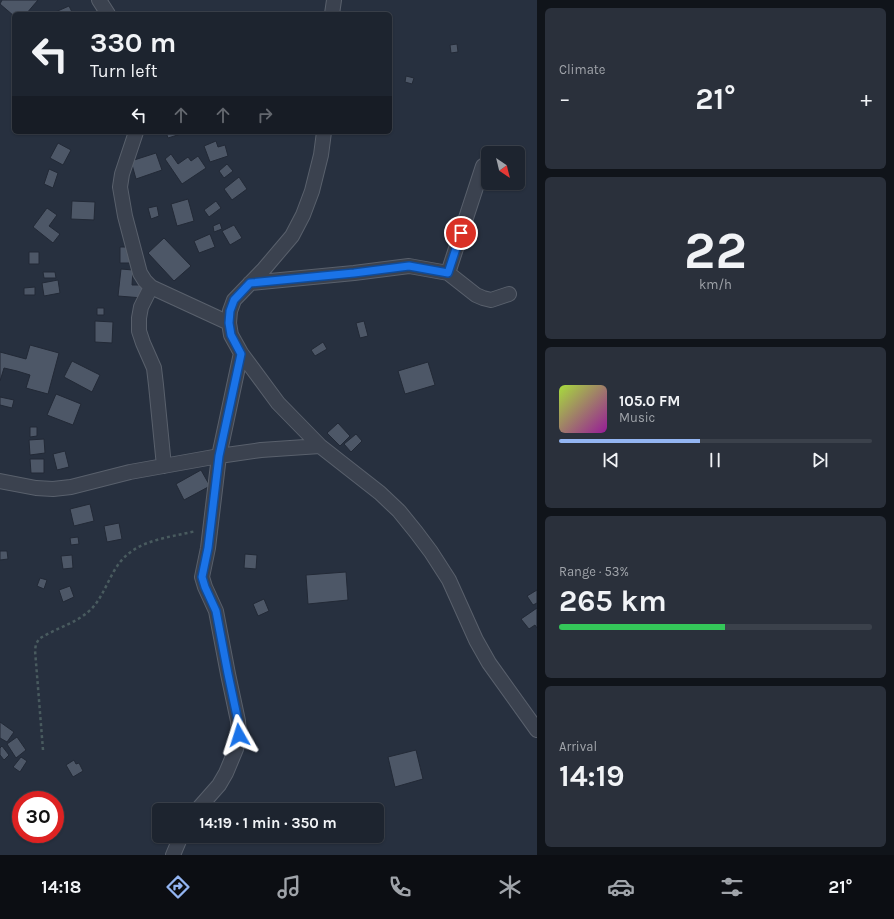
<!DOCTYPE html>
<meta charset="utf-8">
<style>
:root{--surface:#1d242f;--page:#2a303b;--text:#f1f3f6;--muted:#a0a4aa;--line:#3b414b;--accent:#93b5f2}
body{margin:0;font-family:Karla,sans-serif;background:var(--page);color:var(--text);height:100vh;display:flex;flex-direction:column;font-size:15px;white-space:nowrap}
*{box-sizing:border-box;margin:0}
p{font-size:13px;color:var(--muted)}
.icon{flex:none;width:22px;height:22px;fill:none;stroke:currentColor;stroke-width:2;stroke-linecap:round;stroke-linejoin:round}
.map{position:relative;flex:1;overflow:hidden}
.side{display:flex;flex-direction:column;gap:8px;padding:8px;background:#10141a;width:357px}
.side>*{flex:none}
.banner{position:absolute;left:12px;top:12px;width:380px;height:122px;border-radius:6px;box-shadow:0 1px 3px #0004,0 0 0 1px var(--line);background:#1d242f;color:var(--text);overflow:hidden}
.needle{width:26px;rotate:145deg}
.tools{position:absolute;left:481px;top:146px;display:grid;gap:8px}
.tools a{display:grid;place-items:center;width:44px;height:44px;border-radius:6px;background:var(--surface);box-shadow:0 1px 3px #0004,0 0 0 1px var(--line);font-size:20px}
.speed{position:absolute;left:12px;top:791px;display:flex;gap:8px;font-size:20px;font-weight:700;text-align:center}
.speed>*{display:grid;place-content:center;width:52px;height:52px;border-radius:50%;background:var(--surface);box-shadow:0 1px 3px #0004,0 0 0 1px var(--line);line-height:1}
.speed .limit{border:6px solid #d22;background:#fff;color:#111}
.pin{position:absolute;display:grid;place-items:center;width:34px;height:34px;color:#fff;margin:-17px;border:2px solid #fff;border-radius:50%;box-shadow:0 1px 4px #0007}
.me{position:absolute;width:44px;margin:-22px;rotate:354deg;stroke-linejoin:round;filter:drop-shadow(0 0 3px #0008)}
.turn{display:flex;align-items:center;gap:14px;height:84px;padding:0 12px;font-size:18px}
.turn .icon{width:52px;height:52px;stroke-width:2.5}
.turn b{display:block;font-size:28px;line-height:34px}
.lanes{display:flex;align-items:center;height:38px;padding:0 12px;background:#0003;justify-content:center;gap:20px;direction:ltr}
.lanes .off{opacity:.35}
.big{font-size:30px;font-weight:700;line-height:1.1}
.side .tile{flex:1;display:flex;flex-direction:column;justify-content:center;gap:6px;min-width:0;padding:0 14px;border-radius:6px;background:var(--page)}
.side .dial{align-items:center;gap:0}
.dial b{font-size:52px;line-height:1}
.song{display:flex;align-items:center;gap:12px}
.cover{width:48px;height:48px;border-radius:6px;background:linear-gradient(135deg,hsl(80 70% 55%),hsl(300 70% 35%))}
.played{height:4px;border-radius:2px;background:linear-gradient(90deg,var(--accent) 45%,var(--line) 45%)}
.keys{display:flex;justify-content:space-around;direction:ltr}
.heat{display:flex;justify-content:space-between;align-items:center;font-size:22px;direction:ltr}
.charge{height:6px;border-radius:3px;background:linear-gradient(90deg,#34c759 53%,var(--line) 0)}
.trip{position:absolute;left:152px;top:803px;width:232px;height:40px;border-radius:6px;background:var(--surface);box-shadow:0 1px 3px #0004,0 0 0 1px var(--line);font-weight:700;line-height:40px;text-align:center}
.dock{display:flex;height:64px;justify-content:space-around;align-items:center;background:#0c0e13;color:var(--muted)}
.dock .icon{width:28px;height:28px}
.dock .active{color:var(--accent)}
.dock b{font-size:18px;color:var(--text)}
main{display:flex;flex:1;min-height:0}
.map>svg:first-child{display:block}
.building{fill:#4d5767;stroke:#222936}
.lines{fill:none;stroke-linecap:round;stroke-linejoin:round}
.minor-casing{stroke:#59606c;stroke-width:16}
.path{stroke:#495b5f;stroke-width:2.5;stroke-dasharray:3 3;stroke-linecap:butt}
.minor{stroke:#3b424f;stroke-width:14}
.route-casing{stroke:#114b97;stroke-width:10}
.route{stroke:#1a73e8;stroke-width:7}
</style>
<main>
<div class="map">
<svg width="537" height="855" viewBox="0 0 537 855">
<rect width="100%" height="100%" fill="#27303f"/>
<path class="building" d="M 2,0 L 38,0 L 26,14 L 14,14 L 14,16 L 0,4 Z
M 69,6 L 73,14 L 54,14 L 53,13 Z
M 457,44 L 458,52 L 451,53 L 450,45 Z
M 406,76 L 414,78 L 412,84 L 405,82 Z
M 166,132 L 187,132 L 168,138 Z
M 216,141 L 218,147 L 225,145 L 228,156 L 210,162 L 204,146 Z
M 58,143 L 71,150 L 63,165 L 50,158 Z
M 156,153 L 162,170 L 136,179 L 131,161 Z
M 171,154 L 178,164 L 188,157 L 191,161 L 198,156 L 206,168 L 182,184 L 165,159 Z
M 227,164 L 233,171 L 224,178 L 219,171 Z
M 49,169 L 58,173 L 53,188 L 44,184 Z
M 239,177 L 247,189 L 232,200 L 224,189 Z
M 188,199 L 194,221 L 177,226 L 171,204 Z
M 72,201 L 95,202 L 94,220 L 71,219 Z
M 216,201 L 221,208 L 209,217 L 204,210 Z
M 157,206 L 159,216 L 151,219 L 148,208 Z
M 47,208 L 57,215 L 49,226 L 60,234 L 53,243 L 33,227 Z
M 220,223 L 222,229 L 214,232 L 213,226 Z
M 234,225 L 242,238 L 230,245 L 222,231 Z
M 210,234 L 215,247 L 199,253 L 194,241 Z
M 164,238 L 191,266 L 174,281 L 148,253 Z
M 120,247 L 131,247 L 131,263 L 120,263 Z
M 29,252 L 39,252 L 39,264 L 29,264 Z
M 121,269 L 133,270 L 132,285 L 144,285 L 143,298 L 118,296 Z
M 43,272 L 55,272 L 56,278 L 44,278 Z
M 58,280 L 60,293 L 44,296 L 42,283 Z
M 35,287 L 35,295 L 24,295 L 24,288 Z
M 97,308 L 104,308 L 104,315 L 97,315 Z
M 95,321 L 113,322 L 112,343 L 95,342 Z
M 364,321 L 368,336 L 360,338 L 356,323 Z
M 323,342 L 327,349 L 315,356 L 311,350 Z
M 30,345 L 59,353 L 48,394 L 26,388 L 30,375 L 17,371 L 4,368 L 0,381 L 0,352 L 26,359 Z
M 72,361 L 100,375 L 92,392 L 64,377 Z
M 428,362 L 435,385 L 405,394 L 398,371 Z
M 56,394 L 81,404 L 73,425 L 47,415 Z
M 0,397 L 14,400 L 12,408 L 0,405 Z
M 338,423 L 350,436 L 340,446 L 327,433 Z
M 30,427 L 37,427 L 37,436 L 30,437 Z
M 356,434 L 362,441 L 351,452 L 344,444 Z
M 44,439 L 45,453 L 30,455 L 29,440 Z
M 65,451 L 69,467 L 57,470 L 53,454 Z
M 30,459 L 44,459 L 44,473 L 31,473 Z
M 201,470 L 210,486 L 184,500 L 176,484 Z
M 90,504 L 94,521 L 74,526 L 70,509 Z
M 119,523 L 122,539 L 107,542 L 104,526 Z
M 78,537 L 79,544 L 71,545 L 70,538 Z
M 0,551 L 7,551 L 8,559 L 0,560 Z
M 245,554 L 257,555 L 256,569 L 244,568 Z
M 72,555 L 73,568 L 63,569 L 61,556 Z
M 346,572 L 348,600 L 308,604 L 306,575 Z
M 40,578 L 47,580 L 44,589 L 37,586 Z
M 70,586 L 74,597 L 63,602 L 59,590 Z
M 537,590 L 537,603 L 533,605 L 527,596 Z
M 264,599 L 269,611 L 258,616 L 253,604 Z
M 537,608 L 537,628 L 535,625 L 529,629 L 521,619 Z
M 0,722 L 14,732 L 7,742 L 0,738 Z
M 17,737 L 26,750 L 16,758 L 7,744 Z
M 2,746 L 9,755 L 4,760 L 0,755 L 0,748 Z
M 416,750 L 423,779 L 395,787 L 388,757 Z
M 21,757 L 27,761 L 20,772 L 13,767 Z
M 74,760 L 76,764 L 79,763 L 83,771 L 73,777 L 66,765 Z"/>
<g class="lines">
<g class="minor-casing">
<path id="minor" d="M 99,0 L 108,14
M 332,14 L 334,0
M 136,132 L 122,174 L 120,187 L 125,216 L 140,273 L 145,281 L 151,287 L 229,323
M 324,132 L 321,155 L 312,191 L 303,215 L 292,236 L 264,269 L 234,300 L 230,311 L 229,323 L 231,335 L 241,353 L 278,403 L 320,446 L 380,493 L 399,511 L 416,532 L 431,552 L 449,580 L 476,640 L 489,663 L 537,730
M 448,273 L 483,166
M 250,283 L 354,273 L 409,266 L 448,273 L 476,295 L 483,298 L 491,300 L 509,294
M 151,287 L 141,307 L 139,318 L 139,331 L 143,343 L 154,368 L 156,385 L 164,466
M 0,481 L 36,488 L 53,489 L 71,487 L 130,472 L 219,456 L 261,450 L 320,446
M 197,810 L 219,785 L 226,773 L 236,749 L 239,735 L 238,721 L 228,674 L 216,611 L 205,587 L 202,577 L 208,548 L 219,456 L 241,353
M 173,855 L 181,836"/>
</g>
<path class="path" d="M 43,750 L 35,650 L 36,644 L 39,639 C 54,629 74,624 88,612 C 100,602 105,587 113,573 C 130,540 163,539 196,531"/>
<use href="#minor" class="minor"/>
</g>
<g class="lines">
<g class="route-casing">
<path id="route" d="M 239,735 L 238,721 L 228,674 L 216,611 L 205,587 L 202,577 L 208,548 L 219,456 L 241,354 L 231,335 L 229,323 L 230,311 L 234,300 L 250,283 L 354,273 L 409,266 L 448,273 L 461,233"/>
</g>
<use href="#route" class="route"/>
</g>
</svg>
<div class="tools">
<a><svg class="needle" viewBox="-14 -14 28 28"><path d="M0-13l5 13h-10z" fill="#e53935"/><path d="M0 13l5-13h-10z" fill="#a0a4aa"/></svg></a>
</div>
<div class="speed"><div class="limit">30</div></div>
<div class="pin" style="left:461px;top:233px;background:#d93025"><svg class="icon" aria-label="arrive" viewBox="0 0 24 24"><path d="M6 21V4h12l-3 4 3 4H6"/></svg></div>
<svg class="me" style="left:239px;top:735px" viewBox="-20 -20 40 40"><path d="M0-17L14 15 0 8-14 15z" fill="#1a73e8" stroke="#fff" stroke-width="4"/></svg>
<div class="trip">14:19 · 1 min · 350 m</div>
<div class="banner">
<div class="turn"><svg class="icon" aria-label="left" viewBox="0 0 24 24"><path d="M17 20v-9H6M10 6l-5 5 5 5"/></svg><div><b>330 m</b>Turn left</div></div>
<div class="lanes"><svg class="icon" aria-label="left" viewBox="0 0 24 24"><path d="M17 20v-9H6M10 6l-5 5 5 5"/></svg><svg class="icon off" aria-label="ahead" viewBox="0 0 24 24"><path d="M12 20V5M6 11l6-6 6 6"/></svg><svg class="icon off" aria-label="ahead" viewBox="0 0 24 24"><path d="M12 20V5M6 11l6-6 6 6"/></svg><svg class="icon off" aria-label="right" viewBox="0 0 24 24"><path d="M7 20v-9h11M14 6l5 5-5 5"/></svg></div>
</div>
</div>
<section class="side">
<div class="tile"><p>Climate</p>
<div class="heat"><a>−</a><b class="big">21°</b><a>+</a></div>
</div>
<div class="tile dial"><b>22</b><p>km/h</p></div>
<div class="tile">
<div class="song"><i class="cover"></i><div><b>105.0 FM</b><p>Music</p></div></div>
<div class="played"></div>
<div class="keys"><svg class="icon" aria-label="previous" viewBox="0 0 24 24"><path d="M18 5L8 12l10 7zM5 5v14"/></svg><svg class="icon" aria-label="pause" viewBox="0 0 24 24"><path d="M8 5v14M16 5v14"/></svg><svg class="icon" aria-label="next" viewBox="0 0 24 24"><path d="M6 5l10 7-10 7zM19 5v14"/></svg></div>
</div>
<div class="tile"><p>Range · 53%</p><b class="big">265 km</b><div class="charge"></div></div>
<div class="tile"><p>Arrival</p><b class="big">14:19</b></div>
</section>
</main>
<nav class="dock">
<b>14:18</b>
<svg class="icon active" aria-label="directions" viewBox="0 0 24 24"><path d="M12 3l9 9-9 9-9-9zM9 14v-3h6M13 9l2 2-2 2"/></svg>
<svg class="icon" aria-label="music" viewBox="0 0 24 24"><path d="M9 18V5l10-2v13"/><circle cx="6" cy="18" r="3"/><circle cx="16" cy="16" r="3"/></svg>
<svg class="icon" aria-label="phone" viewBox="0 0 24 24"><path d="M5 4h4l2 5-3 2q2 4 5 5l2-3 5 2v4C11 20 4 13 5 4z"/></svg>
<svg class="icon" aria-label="climate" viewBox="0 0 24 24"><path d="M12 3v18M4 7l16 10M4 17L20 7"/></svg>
<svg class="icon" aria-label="car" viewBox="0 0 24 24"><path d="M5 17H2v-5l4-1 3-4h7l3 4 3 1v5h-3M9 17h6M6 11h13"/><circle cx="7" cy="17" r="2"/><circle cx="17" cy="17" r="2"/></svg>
<svg class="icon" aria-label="filters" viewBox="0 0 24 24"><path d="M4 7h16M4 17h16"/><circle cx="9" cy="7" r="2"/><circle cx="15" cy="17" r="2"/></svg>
<b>21°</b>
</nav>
